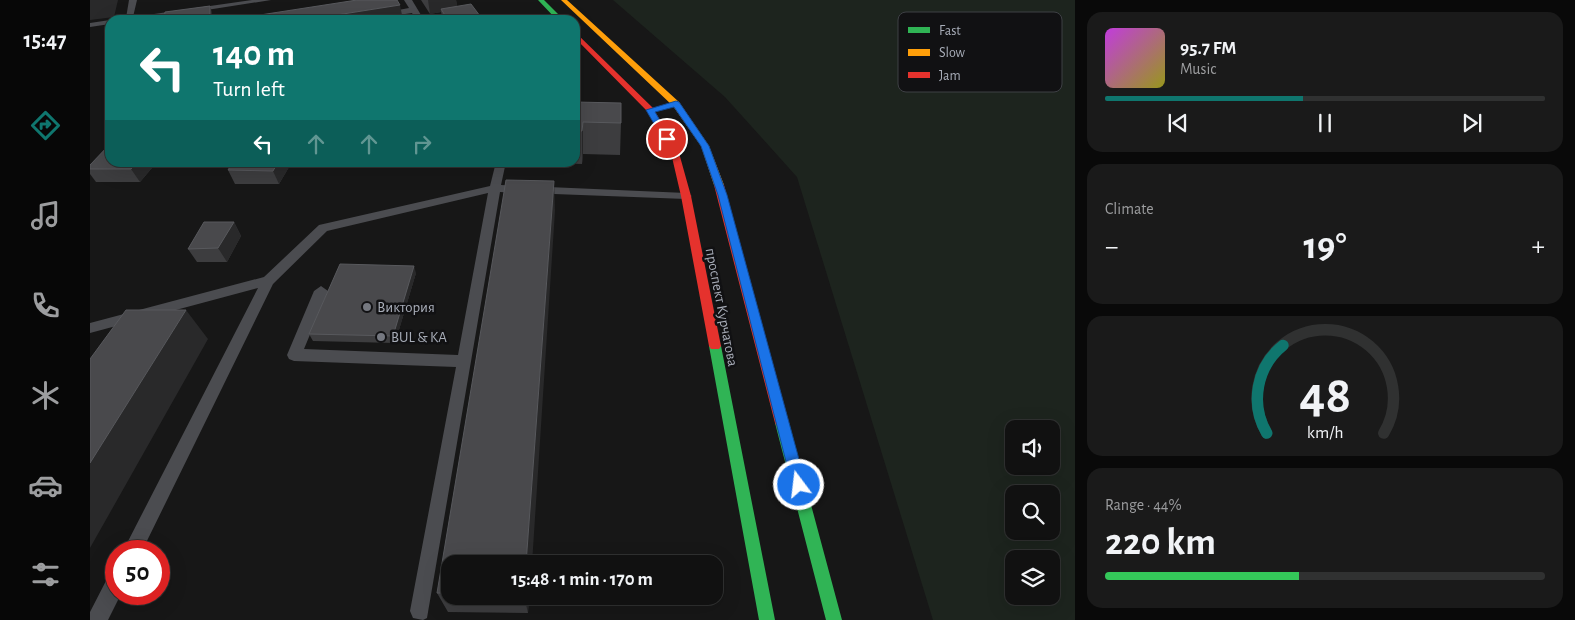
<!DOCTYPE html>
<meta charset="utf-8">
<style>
:root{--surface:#111;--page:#1a1a1a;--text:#f1f3f6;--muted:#9c9d9f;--line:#303131;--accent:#0f766e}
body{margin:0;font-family:"Alegreya Sans",sans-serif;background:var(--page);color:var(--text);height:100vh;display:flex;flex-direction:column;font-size:19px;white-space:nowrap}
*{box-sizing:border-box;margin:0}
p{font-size:16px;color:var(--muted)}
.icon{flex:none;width:28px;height:28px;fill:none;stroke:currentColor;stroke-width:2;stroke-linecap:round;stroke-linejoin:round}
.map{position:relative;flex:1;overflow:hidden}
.drawer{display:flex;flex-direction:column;gap:12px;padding:12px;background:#090909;width:500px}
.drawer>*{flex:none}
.hud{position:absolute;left:15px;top:15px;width:475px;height:152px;border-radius:15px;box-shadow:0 5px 20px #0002,0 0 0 1px var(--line);background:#0f766e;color:#fff;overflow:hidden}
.tools{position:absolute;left:915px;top:420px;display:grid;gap:10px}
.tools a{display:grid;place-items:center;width:55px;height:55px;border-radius:10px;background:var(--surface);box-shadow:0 5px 20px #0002,0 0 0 1px var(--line);font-size:25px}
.speed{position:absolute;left:15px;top:540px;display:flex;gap:10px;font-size:25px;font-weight:700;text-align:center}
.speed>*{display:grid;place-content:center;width:65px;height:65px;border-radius:50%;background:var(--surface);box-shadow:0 5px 20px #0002,0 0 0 1px var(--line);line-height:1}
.speed .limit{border:8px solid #d22;background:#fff;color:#111}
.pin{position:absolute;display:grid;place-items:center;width:42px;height:42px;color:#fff;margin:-21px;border:2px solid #fff;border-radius:50%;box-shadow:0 1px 5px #0007}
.me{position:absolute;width:55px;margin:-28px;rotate:345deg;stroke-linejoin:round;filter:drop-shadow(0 0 4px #0008)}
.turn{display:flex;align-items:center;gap:18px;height:105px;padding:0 25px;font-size:22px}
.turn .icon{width:65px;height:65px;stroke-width:2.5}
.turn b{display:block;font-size:35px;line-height:42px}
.lanes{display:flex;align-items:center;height:48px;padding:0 25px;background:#0003;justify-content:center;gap:25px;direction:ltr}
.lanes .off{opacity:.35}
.big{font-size:38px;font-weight:700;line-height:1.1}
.drawer .card{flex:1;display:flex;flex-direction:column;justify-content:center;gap:8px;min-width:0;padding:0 18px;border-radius:15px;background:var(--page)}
.drawer .dial{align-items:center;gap:0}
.dial svg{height:130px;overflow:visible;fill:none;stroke:var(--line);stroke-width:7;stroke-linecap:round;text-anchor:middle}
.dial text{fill:var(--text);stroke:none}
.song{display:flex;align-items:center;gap:15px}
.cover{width:60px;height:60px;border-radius:8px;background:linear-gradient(135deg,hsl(290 70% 55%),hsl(60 70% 35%))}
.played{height:5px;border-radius:2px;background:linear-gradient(90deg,var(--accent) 45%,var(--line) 45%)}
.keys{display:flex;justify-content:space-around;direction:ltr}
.heat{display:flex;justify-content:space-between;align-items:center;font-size:28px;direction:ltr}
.charge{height:8px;border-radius:4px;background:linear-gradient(90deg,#34c759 44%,var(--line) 0)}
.trip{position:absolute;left:351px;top:555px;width:282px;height:50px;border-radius:15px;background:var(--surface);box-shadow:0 5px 20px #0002,0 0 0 1px var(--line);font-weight:700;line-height:50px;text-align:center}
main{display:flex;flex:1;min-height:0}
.menu{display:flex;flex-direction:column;width:90px;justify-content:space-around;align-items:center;background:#070707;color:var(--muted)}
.menu .icon{width:35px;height:35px}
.menu .current{color:var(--accent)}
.menu b{font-size:22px;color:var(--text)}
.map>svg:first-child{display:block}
.green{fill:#1d241e;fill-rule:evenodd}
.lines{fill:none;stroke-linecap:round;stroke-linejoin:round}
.lane{fill:#4b4c50;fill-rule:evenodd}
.fast{fill:#30b455;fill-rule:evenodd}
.slow{fill:#ff9f0a;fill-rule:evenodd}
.jam{fill:#e5322d;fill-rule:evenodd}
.wall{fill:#3d3d3f}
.shaded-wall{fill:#29292a}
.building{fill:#49494c;stroke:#58595d}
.route{fill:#1a73e8;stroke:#114b97}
.poi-dot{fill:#757880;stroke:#111113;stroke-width:2}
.labels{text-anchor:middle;stroke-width:5;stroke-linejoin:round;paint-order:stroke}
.poi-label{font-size:15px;fill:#a8adb8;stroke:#111113;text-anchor:start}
.street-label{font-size:15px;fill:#a8adb8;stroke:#111113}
.key{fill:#111113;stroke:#3e4045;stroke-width:1}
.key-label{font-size:14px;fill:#a8adb8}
</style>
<main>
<nav class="menu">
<b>15:47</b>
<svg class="icon current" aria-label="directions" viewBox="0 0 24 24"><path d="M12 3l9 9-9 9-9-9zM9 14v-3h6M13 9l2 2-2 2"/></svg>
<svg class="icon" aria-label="music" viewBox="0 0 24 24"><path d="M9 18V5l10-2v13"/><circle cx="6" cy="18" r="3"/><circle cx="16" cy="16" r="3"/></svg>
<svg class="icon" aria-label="phone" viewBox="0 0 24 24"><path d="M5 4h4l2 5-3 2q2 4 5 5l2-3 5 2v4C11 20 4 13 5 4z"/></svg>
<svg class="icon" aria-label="climate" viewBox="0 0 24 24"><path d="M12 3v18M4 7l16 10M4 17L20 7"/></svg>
<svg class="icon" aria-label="car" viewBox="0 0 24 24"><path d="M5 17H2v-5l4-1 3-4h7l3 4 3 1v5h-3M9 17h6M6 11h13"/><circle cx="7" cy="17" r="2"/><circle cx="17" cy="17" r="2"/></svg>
<svg class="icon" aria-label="filters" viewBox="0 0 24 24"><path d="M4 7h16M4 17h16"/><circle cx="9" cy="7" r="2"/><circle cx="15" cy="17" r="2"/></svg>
</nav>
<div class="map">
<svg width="985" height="620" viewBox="0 0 985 620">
<rect width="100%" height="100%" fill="#171717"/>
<path class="green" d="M 523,0 L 985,0 L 985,620 L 843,620 L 707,177 L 635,97 ZM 924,429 L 961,429 L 961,466 L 924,466 ZM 924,494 L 961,494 L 961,531 L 924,531 ZM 924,559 L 961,559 L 961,596 L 924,596 Z"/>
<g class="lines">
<path class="lane" d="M 39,0 L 47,0 L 43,17 L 162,0 L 181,0 L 53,20 L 33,20 L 36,18 Z
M 314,0 L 322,0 L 334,20 L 326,20 L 322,13 L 275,20 L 256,20 L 319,8 Z
M 20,20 L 20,24 L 0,27 L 0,23 Z
M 406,162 L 416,162 L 411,185 L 596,193 L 602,196 L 596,199 L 410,192 L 337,618 L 333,620 L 323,618 L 320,611 L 366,367 L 204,361 L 199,359 L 197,355 L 224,291 L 231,286 L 238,291 L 214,349 L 368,355 L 398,193 L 237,231 L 183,284 L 52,551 L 33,551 L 168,288 L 0,333 L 0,323 L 174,277 L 229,225 L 400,186 Z
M 26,572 L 26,594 L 31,594 L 18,620 L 0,620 L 0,612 L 19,575 Z"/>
<path class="fast" d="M 448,0 L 454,0 L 474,20 L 467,20 Z
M 625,341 L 629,343 L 631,346 L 685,620 L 669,620 L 619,346 L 621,343 Z
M 692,417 L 697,419 L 699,423 L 752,620 L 736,620 L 685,423 L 687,419 Z"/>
<path class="slow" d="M 471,0 L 477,0 L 589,102 L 619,146 L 634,185 L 632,187 L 626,187 L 624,185 L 611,146 L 583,106 Z"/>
<path class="jam" d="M 485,32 L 563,108 L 589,153 L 601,196 L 631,346 L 629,349 L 621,349 L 619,346 L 591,196 L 581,153 L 557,111 L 485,38 Z
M 629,182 L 634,185 L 699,423 L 697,427 L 692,429 L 687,427 L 685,423 L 624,185 Z"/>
</g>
<path class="wall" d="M 331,0 L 366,0 L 367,6 L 393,20 L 353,20 L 351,12 L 340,14 Z
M 485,102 L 531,123 L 530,155 L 493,154 L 492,164 L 456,163 L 485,162 Z
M 67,162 L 50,182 L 6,182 L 0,174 L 0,165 Z
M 143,162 L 202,162 L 189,184 L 145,184 L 138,170 Z
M 144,222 L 151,236 L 137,262 L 107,262 L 98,249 Z
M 326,273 L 305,343 L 223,341 L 219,334 Z
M 347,593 L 360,593 L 360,596 L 439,596 L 438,613 L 358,612 Z"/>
<path class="shaded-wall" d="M 0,0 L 28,0 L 24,17 L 0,20 Z
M 338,0 L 366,0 L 368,10 L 351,9 L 351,12 L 340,14 Z
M 310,5 L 313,20 L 215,20 Z
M 120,6 L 122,12 L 122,20 L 120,20 Z
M 493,122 L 493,154 L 492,164 L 492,131 Z
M 47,162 L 67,162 L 50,182 L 41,169 Z
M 188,162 L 202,162 L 189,184 L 183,171 Z
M 464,181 L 465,211 L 442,564 L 436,564 Z
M 144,222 L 151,236 L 137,262 L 128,248 Z
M 324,266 L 326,273 L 305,343 L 303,336 Z
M 96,310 L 118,339 L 0,548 L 0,463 Z
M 434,596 L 439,596 L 438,613 Z"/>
<path class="building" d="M 267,0 L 307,0 L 310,5 L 215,20 L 171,20 L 170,15 Z
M 381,4 L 393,20 L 358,20 L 351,9 Z
M 120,6 L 120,20 L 74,20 L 75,12 Z
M 485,102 L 531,103 L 531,123 L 493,122 L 492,131 L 485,131 Z
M 20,144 L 20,162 L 47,162 L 41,169 L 0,169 L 0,165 Z
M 143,162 L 188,162 L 183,171 L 138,170 Z
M 416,180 L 464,181 L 436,564 L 360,564 L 360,593 L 347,593 Z
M 114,222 L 144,222 L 128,248 L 98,249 Z
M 250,264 L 324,266 L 303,336 L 219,334 Z
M 36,310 L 96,310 L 0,463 L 0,359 Z"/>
<path class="route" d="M 586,101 L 589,102 L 619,146 L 637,195 L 716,485 L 714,489 L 709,491 L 704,489 L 702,485 L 628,195 L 611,146 L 584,107 L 565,112 L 581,139 L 577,141 L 573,139 L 556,110 Z"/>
<g class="poi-dot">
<circle cx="277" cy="307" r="5"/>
<circle cx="291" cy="337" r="5"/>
</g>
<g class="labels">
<g class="poi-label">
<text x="287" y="312">Виктория</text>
<text x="301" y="342">BUL &amp; KA</text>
</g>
<g class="street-label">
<text transform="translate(632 307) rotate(79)" y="5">проспект Курчатова</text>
</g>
</g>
<rect x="808" y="12" width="164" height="80" rx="8" class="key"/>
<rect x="818" y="27" width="22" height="6" fill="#30b455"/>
<rect x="818" y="49" width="22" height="7" fill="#ff9f0a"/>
<rect x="818" y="72" width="22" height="6" fill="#e5322d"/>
<g class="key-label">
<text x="849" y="35">Fast</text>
<text x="849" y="57">Slow</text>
<text x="849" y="80">Jam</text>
</g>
</svg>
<div class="tools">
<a><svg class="icon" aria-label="sound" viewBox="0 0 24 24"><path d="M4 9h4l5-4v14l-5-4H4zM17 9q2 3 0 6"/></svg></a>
<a><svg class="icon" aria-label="search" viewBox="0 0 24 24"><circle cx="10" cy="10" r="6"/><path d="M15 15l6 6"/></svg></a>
<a><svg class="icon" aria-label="layers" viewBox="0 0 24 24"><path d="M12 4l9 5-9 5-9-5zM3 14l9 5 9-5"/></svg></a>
</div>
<div class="speed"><div class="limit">50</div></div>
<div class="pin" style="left:577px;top:139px;background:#d93025"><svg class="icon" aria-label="arrive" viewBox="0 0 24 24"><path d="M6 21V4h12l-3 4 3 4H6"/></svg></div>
<svg class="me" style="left:709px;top:485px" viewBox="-20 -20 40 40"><circle r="17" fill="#1a73e8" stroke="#fff" stroke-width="3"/><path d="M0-11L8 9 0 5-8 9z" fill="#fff"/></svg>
<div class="trip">15:48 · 1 min · 170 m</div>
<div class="hud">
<div class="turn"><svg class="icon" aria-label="left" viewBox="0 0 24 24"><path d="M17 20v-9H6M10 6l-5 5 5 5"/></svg><div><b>140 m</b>Turn left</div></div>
<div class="lanes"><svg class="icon" aria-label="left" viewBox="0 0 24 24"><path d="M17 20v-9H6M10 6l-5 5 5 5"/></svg><svg class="icon off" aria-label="ahead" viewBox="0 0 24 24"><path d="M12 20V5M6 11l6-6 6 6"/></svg><svg class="icon off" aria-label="ahead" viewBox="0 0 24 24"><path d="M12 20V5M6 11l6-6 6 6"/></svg><svg class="icon off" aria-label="right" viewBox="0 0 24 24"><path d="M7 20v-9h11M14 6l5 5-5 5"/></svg></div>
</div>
</div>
<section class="drawer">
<div class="card">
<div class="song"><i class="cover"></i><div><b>95.7 FM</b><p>Music</p></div></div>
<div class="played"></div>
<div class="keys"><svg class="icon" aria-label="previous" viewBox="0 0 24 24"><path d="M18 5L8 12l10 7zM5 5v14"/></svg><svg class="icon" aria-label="pause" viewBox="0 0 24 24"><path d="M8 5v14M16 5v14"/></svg><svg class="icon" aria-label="next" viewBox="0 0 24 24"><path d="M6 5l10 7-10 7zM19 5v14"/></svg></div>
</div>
<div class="card"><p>Climate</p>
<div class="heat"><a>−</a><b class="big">19°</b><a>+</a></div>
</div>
<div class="card dial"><svg viewBox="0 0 100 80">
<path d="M14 69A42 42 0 1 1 86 69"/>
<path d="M14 69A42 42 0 0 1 24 15" stroke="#0f766e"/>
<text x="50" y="56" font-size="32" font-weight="700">48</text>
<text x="50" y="72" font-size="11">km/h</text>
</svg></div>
<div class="card"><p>Range · 44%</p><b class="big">220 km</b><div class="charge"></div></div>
</section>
</main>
